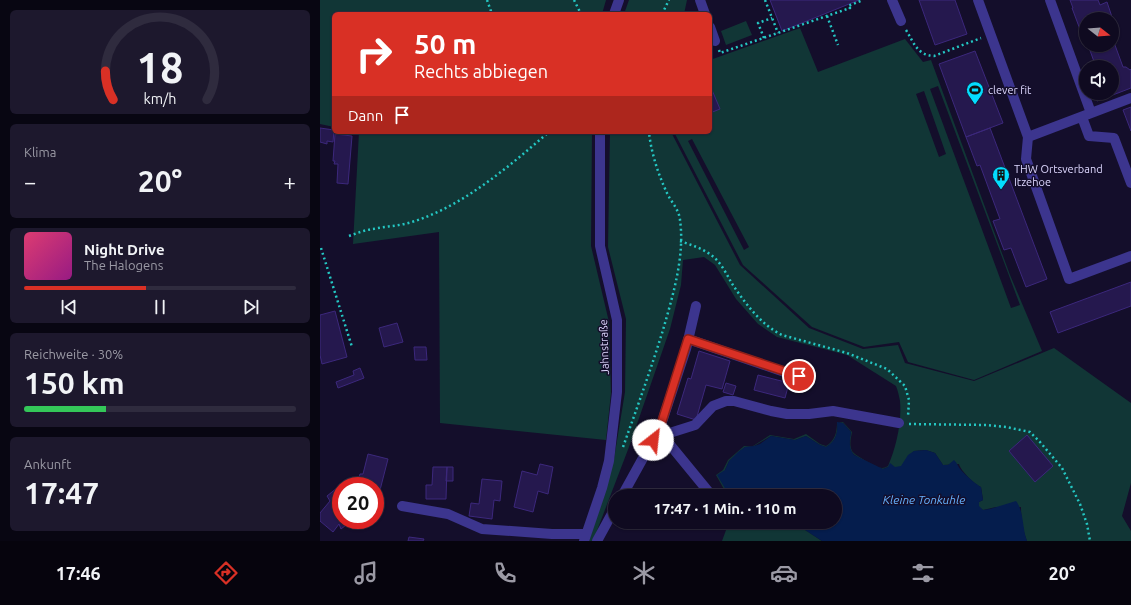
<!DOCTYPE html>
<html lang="de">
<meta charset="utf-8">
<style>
:root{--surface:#0f0a20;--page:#1d182d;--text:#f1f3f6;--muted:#9b9aa5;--line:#2f2b3e;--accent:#d93025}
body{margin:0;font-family:Ubuntu,sans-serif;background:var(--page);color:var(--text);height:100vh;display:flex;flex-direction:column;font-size:15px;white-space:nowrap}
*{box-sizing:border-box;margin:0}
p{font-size:13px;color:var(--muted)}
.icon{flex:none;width:22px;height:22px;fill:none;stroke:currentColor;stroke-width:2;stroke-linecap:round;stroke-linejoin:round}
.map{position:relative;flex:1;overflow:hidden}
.sheet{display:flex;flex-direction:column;gap:10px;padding:10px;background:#080612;width:320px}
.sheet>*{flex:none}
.top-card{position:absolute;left:12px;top:12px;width:380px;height:122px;border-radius:6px;box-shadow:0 1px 3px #0004,0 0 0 1px var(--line);background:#d93025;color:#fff;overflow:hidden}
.needle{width:26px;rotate:107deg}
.fabs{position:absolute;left:759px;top:12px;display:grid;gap:8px}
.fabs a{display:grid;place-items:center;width:40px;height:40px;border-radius:50%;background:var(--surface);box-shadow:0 1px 3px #0004,0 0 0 1px var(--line);font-size:20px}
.speed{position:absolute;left:12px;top:477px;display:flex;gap:8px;font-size:20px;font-weight:700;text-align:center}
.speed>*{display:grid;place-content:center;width:52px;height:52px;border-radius:50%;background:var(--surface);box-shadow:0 1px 3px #0004,0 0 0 1px var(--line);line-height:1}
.speed .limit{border:6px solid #d22;background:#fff;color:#111}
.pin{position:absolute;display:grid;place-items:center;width:34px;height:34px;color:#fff;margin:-17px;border:2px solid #fff;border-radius:50%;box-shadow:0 1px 4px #0007}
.me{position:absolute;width:44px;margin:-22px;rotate:29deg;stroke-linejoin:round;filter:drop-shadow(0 0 3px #0008)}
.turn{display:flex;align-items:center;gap:14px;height:84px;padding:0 16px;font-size:18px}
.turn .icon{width:52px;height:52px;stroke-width:2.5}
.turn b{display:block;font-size:28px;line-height:34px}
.then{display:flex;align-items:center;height:38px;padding:0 16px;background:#0003;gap:8px;font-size:15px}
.big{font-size:30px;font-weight:700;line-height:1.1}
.sheet .widget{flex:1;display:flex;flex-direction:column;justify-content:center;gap:6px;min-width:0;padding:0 14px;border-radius:6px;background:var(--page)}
.sheet .dial{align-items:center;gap:0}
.dial svg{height:104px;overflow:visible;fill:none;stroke:var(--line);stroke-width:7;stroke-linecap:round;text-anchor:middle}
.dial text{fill:var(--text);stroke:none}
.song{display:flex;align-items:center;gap:12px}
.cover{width:48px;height:48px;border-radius:6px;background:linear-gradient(135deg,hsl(340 70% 55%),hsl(310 70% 35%))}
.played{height:4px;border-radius:2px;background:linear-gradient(90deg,var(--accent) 45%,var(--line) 45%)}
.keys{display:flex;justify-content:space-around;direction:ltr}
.heat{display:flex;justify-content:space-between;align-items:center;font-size:22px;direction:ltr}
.charge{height:6px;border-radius:3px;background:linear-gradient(90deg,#34c759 30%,var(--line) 0)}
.trip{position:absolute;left:288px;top:489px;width:234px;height:40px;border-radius:20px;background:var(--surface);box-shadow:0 1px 3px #0004,0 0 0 1px var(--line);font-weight:700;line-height:40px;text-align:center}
.dock{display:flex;height:64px;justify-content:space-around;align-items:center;background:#06040d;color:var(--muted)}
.dock .icon{width:28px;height:28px}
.dock .selected{color:var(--accent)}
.dock b{font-size:18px;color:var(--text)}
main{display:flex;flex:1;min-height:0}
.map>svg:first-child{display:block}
.green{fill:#113636;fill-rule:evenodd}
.water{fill:#051d4d}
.building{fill:#25184e;stroke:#3c287c}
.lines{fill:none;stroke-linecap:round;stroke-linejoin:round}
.path{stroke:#24c7c3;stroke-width:2.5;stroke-dasharray:2 3;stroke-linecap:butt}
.minor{stroke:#3c358e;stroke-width:10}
.route-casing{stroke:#8d1f18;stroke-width:10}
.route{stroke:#d93025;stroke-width:7}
.labels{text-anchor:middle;stroke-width:3;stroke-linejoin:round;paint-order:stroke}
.poi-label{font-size:11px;fill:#ded8ff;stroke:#140e2b;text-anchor:start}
.street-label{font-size:11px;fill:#ded8ff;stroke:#140e2b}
.water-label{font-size:12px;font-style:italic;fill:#66b2ff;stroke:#140e2b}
</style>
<main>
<section class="sheet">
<div class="widget dial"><svg viewBox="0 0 100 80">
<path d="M14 69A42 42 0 1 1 86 69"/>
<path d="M14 69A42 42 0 0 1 8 47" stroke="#d93025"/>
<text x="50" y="56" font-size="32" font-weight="700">18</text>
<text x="50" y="72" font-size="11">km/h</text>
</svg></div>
<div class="widget"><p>Klima</p>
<div class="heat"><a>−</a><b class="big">20°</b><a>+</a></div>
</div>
<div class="widget">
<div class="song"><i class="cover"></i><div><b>Night Drive</b><p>The Halogens</p></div></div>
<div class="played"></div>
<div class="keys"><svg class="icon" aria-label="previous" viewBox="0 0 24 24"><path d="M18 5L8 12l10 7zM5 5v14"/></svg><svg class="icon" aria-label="pause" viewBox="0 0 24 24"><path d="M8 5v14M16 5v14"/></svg><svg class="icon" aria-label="next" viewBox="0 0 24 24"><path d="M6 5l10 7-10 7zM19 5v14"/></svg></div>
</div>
<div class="widget"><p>Reichweite · 30%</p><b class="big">150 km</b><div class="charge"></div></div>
<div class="widget"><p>Ankunft</p><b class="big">17:47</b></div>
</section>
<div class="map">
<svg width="811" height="541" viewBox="0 0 811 541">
<rect width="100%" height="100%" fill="#140e2b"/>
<path class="green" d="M 0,0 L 286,0 L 282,14 L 14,14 L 14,127 L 0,124 Z
M 309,0 L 367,0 L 364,14 L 304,14 Z
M 426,21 L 432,35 L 406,45 L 401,31 Z
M 480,28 L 498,72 L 585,39 L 603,62 L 611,60 L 690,275 L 722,351 L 654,380 L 588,362 L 579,342 L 544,347 L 492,327 L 423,265 L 354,132 L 390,132 L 390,60 ZM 618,86 L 700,305 L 691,308 L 610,89 ZM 604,91 L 626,154 L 619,157 L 596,94 ZM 372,139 L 429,247 L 424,250 L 368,141 Z
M 39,132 L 272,132 L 271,246 L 289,322 L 291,393 L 286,440 L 120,423 L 119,232 L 33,244 Z
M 290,132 L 351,132 L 420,265 L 489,328 L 543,349 L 578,345 L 585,363 L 654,381 L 734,348 L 811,403 L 811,483 L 802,516 L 811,531 L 811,541 L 707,541 C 703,531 701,518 701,507 L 676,507 L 663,510 L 659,507 L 659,502 L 663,500 L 661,487 C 654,484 641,471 639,464 L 623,465 L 615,453 L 606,450 L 594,451 L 581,467 L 568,467 L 563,469 C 556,466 535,458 531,451 C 528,445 530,438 531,432 L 523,423 L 518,422 C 517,433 517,441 506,447 L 500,445 L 486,436 L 475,440 L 451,436 L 434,446 L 425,447 L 409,461 L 405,470 L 406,490 L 417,496 L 405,491 L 396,475 L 403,470 L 408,460 L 424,446 L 433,446 L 450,435 L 474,439 L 486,434 L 500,444 L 506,446 C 515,441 517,432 517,422 L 523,422 L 532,432 C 531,438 529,444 532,451 C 534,455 556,467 562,468 C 564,468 566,467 568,466 C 576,448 582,422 580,401 C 579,396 578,391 576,386 L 527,355 L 457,337 L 438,324 L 416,299 L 395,265 L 384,257 L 363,260 L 361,285 L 350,329 L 309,447 L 273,541 L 269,541 L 294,459 L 305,392 L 306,319 L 288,247 Z
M 409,522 L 473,522 L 502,541 L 402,541 Z"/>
<path class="water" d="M 517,422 L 523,423 L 531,432 C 530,440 528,448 534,455 L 563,469 L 568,467 L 570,463 L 575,467 L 581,466 L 588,455 L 594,451 L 606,450 L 615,453 L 623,465 L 628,465 L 634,460 C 638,464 638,467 641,470 C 643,473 658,486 661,487 L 663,500 L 659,502 L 659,506 L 663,510 L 670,509 L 696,501 C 704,511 702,528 707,541 L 502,541 L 473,522 L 515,522 L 515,496 L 417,496 L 406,490 L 397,475 L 405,470 L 409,461 L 418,452 L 425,447 L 434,446 L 440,444 L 451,436 L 475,440 L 486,436 L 500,445 L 506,447 C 516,441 518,433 517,422 Z"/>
<path class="building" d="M 450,0 L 539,0 L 462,31 Z
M 599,0 L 635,0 L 647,34 L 615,45 Z
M 750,0 L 778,0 L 780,5 L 787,2 L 794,23 L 792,23 L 792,19 L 766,19 L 766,39 L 764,40 L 752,8 L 753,8 Z
M 792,37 L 803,67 L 806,67 L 810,70 L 811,69 L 811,88 L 777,101 L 774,93 L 792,93 L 792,67 L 776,67 L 768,45 L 792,45 Z
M 655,51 L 683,123 L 646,137 L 619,64 Z
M 392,90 L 400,109 L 390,113 L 390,91 Z
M 811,107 L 811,131 L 803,110 Z
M 0,128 L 14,130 L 13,142 L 7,141 L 7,144 L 0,142 Z
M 670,128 L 727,279 L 706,287 L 691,248 L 684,250 L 673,221 L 680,219 L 660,165 L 657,166 L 646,137 Z
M 15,134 L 32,136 L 28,184 L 17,183 L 18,164 L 14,164 L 15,161 L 13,161 Z
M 811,282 L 811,306 L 738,333 L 730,312 Z
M 15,311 L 27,357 L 2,364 L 0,355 L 0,315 Z
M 77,323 L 83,342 L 64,347 L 59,328 Z
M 94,347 L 106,347 L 107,360 L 95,360 Z
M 379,351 L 410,361 L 402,389 L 386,385 L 376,420 L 357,414 L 368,378 L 371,379 Z
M 40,368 L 44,378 L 18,388 L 16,382 L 34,375 L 33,371 Z
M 438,375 L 469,383 L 465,398 L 434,390 Z
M 406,383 L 416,386 L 413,395 L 403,392 Z
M 707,435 L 733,466 L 715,482 L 689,451 Z
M 48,454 L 68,459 L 60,490 L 55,489 L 55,486 L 37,485 L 40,474 L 43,474 Z
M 220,464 L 233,467 L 228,494 L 218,491 L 213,512 L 194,507 L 202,471 L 217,475 Z
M 113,467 L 127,467 L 126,499 L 106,499 L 106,485 L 112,485 Z
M 127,467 L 133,467 L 133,481 L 126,481 Z
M 162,479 L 182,481 L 180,501 L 174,500 L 172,519 L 149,516 L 151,503 L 159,504 Z
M 29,480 L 38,482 L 37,485 L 43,486 L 27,486 L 24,481 Z
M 17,488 L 21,495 L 21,520 L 29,520 L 30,522 L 21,529 L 19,524 L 13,532 L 0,521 L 0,513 L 10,501 L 7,496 Z
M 89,537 L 104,539 L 103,541 L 88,541 Z"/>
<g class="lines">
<path class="path" d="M 167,0 L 172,14
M 254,0 L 261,14
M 445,0 L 458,33
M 342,14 L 349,0
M 507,16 L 518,45
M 586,30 C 594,43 597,55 614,56 L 661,38
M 444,38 L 438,23 L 452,18
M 399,50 L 400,53 L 530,8 L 528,6 L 543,0
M 29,236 C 37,233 45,230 53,229 C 67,226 81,226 95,221 C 146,204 188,167 229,132
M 360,241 C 371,245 382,248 391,255 C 400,261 406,273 411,282 C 424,302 441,325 462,335 L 527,353 L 567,369 L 585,386 L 589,400 L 588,417
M 1,248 L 32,347
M 589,424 L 667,425 L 686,427 L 710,432 L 720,442 L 742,468 L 760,504 L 767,524 L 770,541
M 303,447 C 317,408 331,369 343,330 C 353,295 365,256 360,220 C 359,209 351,202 347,193 C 338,174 331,152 329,132"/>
<path class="minor" d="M 380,0 L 385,14
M 572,0 L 581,21
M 658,0 L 708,137 L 706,159 L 749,279 L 811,256
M 730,0 L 771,113
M 294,14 L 299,0
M 390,27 L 395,41
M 762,117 L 769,136 L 794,138 L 811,183
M 708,137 L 811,98
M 368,339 L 479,377
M 342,435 L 392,496
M 337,437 L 366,349 L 376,306
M 302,496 L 333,440 L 337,437 L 375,425 L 393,406 L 406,401 L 414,401 L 451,411 L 467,414 L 489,414 L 513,411 L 579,423
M 82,506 L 128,514 L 162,529 L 232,534 L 266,534
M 264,541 L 282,488 L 289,461 L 297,392 L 297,320 L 280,246 L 280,132
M 277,541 L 295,508"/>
</g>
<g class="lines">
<g class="route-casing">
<path id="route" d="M 333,440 L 337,437 L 368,339 L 479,376"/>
</g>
<use href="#route" class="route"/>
</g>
<defs>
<g id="stadium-pin" transform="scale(0.9)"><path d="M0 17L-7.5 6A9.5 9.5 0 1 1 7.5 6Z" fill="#04dcff" stroke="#140e2b"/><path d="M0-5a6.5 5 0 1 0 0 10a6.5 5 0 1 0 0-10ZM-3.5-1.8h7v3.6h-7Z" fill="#111"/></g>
<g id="building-pin" transform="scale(0.9)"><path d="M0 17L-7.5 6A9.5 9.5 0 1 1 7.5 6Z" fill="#04dcff" stroke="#140e2b"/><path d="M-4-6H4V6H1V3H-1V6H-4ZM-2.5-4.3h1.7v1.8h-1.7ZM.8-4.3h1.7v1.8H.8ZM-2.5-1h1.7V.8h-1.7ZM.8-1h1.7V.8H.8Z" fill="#111"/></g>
</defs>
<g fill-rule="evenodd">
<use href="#stadium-pin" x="655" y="90"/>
<use href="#building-pin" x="681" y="175"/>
</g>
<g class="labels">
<g class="poi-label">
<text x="668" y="94">clever fit</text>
<text x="694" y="173">THW Ortsverband<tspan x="694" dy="13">Itzehoe</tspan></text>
</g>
<g class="street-label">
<text transform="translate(284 347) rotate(-92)" y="4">Jahnstraße</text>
</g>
<g class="water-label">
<text x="604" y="504">Kleine Tonkuhle</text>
</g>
</g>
</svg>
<div class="fabs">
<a><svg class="needle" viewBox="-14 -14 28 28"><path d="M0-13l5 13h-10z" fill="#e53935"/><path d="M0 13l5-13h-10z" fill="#9b9aa5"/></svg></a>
<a><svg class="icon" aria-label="sound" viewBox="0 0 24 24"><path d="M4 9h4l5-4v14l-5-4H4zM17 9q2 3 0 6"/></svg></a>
</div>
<div class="speed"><div class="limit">20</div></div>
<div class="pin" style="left:479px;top:376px;background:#d93025"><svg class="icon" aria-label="arrive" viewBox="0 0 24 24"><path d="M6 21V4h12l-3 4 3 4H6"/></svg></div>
<svg class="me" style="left:333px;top:440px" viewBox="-20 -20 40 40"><circle r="19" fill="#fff"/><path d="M0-13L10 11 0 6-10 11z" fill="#d93025"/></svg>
<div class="trip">17:47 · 1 Min. · 110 m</div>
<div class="top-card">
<div class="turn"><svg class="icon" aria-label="right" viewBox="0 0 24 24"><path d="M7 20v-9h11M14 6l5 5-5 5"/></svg><div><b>50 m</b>Rechts abbiegen</div></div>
<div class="then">Dann<svg class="icon" aria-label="arrive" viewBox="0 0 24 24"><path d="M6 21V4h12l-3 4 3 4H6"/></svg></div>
</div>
</div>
</main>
<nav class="dock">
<b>17:46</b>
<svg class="icon selected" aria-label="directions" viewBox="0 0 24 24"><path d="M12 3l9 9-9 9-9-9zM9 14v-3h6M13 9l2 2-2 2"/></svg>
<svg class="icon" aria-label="music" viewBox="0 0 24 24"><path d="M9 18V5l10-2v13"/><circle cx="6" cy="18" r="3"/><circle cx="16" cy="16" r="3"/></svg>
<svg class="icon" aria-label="phone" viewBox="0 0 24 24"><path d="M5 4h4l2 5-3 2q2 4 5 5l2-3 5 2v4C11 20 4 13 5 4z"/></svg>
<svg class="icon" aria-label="climate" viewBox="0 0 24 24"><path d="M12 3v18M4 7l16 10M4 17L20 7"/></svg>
<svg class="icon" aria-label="car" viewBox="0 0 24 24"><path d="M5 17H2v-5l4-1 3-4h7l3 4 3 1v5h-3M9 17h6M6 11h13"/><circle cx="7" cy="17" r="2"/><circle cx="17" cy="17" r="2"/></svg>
<svg class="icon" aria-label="filters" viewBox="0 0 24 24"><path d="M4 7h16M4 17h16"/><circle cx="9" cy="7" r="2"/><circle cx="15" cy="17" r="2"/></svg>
<b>20°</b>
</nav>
